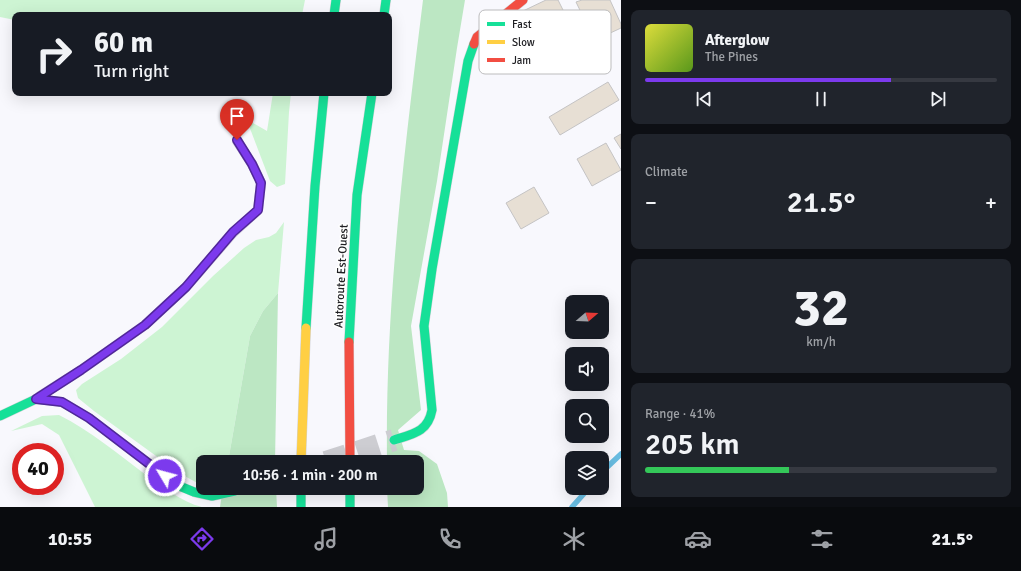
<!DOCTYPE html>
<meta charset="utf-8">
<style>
:root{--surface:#171b24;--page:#20242c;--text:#f1f3f6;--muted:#9ea1a6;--line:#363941;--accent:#7c3aed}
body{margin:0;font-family:Signika,sans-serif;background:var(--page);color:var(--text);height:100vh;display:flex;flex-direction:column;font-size:15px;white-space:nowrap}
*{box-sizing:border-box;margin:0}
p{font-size:13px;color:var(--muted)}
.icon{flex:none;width:22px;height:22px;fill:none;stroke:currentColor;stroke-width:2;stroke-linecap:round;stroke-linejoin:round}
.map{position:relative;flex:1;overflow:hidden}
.sheet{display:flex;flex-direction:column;gap:10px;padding:10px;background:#0d0f14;width:400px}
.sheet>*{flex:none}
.top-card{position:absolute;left:12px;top:12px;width:380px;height:84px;border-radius:8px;box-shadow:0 4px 16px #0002;background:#171b24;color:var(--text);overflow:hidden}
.needle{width:26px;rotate:71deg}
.tools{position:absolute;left:565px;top:295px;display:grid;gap:8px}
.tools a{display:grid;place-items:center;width:44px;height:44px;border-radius:8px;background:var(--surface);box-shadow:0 4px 16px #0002;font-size:20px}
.speed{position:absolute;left:12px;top:443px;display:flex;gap:8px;font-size:20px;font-weight:700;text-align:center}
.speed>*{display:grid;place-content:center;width:52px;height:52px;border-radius:50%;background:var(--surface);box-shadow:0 4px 16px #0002;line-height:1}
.speed .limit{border:6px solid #d22;background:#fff;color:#111}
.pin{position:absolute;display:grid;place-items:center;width:34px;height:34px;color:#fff;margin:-41px -17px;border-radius:50% 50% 50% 0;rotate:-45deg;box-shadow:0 0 4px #0007}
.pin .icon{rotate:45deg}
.me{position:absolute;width:44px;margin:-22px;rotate:307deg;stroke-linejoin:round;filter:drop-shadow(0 0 3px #0008)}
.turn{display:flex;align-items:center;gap:14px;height:84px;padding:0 16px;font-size:18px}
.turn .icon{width:52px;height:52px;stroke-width:2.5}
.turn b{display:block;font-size:28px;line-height:34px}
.big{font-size:30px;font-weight:600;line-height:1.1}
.sheet .tile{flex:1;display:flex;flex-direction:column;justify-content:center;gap:6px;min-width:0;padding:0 14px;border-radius:8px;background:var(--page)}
.sheet .dial{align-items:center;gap:0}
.dial b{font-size:52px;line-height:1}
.song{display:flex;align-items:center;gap:12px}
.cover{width:48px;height:48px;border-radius:6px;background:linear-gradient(135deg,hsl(60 70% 55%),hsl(90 70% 35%))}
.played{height:4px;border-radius:2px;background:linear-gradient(90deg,var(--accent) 70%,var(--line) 70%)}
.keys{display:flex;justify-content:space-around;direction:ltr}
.heat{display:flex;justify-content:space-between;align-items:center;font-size:22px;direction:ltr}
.charge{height:6px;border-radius:3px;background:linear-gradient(90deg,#34c759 41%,var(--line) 0)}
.trip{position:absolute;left:196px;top:455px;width:228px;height:40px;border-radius:8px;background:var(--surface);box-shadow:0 4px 16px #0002;font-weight:600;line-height:40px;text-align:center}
.menu{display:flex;height:64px;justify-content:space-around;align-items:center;background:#090b0e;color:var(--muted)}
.menu .icon{width:28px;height:28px}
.menu .active{color:var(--accent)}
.menu b{font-size:18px;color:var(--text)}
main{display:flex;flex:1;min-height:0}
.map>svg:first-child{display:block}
.green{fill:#cdf4d3}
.forest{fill:#bce7c3}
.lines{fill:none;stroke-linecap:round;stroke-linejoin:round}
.stream{stroke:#69bde2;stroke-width:5.5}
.building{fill:#e7dfd4;stroke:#c4c3c4}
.secondary-tunnel{stroke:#cdcdd2;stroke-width:22;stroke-dasharray:22 11;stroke-linecap:butt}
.lane-casing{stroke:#d3d3d7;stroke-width:10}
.fast-casing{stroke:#d3d3d7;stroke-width:10}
.slow-casing{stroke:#d3d3d7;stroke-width:10}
.jam-casing{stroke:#d3d3d7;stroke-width:10}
.lane{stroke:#fefeff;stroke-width:9}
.fast{stroke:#16e098;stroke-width:9}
.slow{stroke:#ffcf43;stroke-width:9}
.jam{stroke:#f24e42;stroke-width:9}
.route-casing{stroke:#51269a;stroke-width:10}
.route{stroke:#7c3aed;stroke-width:7}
.labels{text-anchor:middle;stroke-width:3;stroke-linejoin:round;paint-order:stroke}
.street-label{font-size:12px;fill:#202024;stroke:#fff}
.key{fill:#fff;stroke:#bcbcbd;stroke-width:1}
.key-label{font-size:11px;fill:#202024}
</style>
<main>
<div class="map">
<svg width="621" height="507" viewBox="0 0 621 507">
<rect width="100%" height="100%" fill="#f8f8fd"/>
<path class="green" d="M 0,0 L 305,0 L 302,15 L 15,15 L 15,20 L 0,17 Z
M 273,93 L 291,93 L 289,112 L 285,184 L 277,187 L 270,181 L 243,110 L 253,123 L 267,131 Z
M 284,222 L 278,293 L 263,311 L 250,336 L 228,462 L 203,462 L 203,485 L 201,485 L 181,474 L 94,411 L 78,398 L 76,390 L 82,384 L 121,359 L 162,327 L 213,276 L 244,248 L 256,240 L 269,237 L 276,233 Z
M 59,415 C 91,431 118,454 146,475 C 164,487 181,502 202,507 L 95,507 L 59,435 L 42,424 L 11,431 L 42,416 Z"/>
<path class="forest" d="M 423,0 L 465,0 L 457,48 L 437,181 L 411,326 L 421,410 L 398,430 L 404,450 L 419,451 L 437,464 L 447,493 L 448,507 L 388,507 L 387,488 L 417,488 L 417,462 L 387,462 C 385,307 404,153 423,0 Z
M 278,293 L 275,462 L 228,462 L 250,336 L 263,311 Z
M 223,488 L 276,488 L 277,507 L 220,507 Z"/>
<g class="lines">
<path class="stream" d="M 602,472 L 621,454
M 572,507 L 589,488"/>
</g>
<path class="building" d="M 546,0 L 558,0 L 573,30 L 541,46 L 523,11 Z
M 582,0 L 610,0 L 621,24 L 621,28 L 606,35 L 604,31 L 593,37 L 576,2 Z
M 608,82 L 619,100 L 560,135 L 549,117 Z
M 621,134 L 621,149 L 614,138 Z
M 606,143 L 621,170 L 592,186 L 577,159 Z
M 534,187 L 549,213 L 521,229 L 506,203 Z"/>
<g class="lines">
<path class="secondary-tunnel" d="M 326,462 L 394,440"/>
<g class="lane-casing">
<path id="lane" d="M 40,396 L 81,370 L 145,325 L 186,287 L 233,233 L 258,210 L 261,183 L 252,164 L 237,141"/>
</g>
<g class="fast-casing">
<path id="fast" d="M 334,15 L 336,0
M 384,15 L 386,0
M 306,328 L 315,186 L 324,93
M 349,342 L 357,195 L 372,93
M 0,416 L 36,399 L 62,402 L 89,418 L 177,485 L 194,492 L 212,496 L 235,491
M 394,440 C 413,434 428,432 432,410 L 424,326 L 432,269 L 468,61 L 474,44
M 301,488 L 301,507
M 350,488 L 350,507"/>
</g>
<g class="slow-casing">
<path id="slow" d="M 301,462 L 306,328"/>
</g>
<g class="jam-casing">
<path id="jam" d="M 474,44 L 477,37 L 523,0
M 349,342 L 350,462"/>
</g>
<use href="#lane" class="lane"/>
<use href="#fast" class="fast"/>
<use href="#slow" class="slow"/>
<use href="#jam" class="jam"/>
</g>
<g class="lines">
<g class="route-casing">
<path id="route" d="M 165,476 L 89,418 L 62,402 L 36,399 L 81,370 L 145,325 L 186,287 L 233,232 L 258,210 L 261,183 L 252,164 L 237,140"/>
</g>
<use href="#route" class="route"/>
</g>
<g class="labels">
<g class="street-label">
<text transform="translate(341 276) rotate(-87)" y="4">Autoroute Est-Ouest</text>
</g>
</g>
<rect x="479" y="10" width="132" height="64" rx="6" class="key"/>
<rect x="487" y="22" width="18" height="4" fill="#16e098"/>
<rect x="487" y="40" width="18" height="4" fill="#ffcf43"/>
<rect x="487" y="58" width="18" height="4" fill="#f24e42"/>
<g class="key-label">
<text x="512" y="28">Fast</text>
<text x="512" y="46">Slow</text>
<text x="512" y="64">Jam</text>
</g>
</svg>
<div class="tools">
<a><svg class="needle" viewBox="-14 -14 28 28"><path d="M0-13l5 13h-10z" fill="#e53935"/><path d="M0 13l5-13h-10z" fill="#9ea1a6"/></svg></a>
<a><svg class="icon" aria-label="sound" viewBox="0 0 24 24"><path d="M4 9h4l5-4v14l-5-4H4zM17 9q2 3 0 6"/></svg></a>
<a><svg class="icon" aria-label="search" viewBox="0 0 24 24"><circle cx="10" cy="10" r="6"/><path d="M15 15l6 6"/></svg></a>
<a><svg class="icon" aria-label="layers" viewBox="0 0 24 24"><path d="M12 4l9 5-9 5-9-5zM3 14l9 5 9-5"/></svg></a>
</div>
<div class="speed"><div class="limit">40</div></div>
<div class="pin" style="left:237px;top:140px;background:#d93025"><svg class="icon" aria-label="arrive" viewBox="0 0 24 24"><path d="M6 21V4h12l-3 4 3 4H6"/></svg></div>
<svg class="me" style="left:165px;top:476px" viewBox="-20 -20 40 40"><circle r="17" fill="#7c3aed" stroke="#fff" stroke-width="3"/><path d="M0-11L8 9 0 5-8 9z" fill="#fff"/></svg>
<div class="trip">10:56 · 1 min · 200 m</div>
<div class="top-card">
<div class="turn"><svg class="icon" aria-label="right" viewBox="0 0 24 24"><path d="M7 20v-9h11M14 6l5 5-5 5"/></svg><div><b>60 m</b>Turn right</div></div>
</div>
</div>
<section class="sheet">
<div class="tile">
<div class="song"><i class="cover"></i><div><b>Afterglow</b><p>The Pines</p></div></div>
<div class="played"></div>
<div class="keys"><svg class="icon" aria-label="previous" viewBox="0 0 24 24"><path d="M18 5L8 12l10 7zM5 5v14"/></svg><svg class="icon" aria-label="pause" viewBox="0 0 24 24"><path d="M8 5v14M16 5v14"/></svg><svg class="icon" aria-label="next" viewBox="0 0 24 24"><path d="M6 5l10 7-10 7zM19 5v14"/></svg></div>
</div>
<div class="tile"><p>Climate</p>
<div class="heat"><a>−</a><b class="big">21.5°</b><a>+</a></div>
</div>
<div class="tile dial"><b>32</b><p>km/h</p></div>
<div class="tile"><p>Range · 41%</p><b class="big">205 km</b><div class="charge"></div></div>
</section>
</main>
<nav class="menu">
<b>10:55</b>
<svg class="icon active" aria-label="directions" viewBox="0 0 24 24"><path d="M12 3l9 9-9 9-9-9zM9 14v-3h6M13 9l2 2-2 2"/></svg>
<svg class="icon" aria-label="music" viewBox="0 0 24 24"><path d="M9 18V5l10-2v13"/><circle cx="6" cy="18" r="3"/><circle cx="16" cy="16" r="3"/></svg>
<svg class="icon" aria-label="phone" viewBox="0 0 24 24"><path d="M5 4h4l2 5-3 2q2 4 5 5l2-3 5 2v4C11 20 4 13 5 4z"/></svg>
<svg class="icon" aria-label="climate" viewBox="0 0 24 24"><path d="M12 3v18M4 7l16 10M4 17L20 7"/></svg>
<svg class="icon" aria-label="car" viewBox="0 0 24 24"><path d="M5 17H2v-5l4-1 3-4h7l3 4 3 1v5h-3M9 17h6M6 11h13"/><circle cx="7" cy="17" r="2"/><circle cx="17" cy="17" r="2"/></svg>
<svg class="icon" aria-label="filters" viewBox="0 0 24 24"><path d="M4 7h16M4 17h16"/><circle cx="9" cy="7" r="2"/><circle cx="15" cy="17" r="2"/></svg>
<b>21.5°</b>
</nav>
